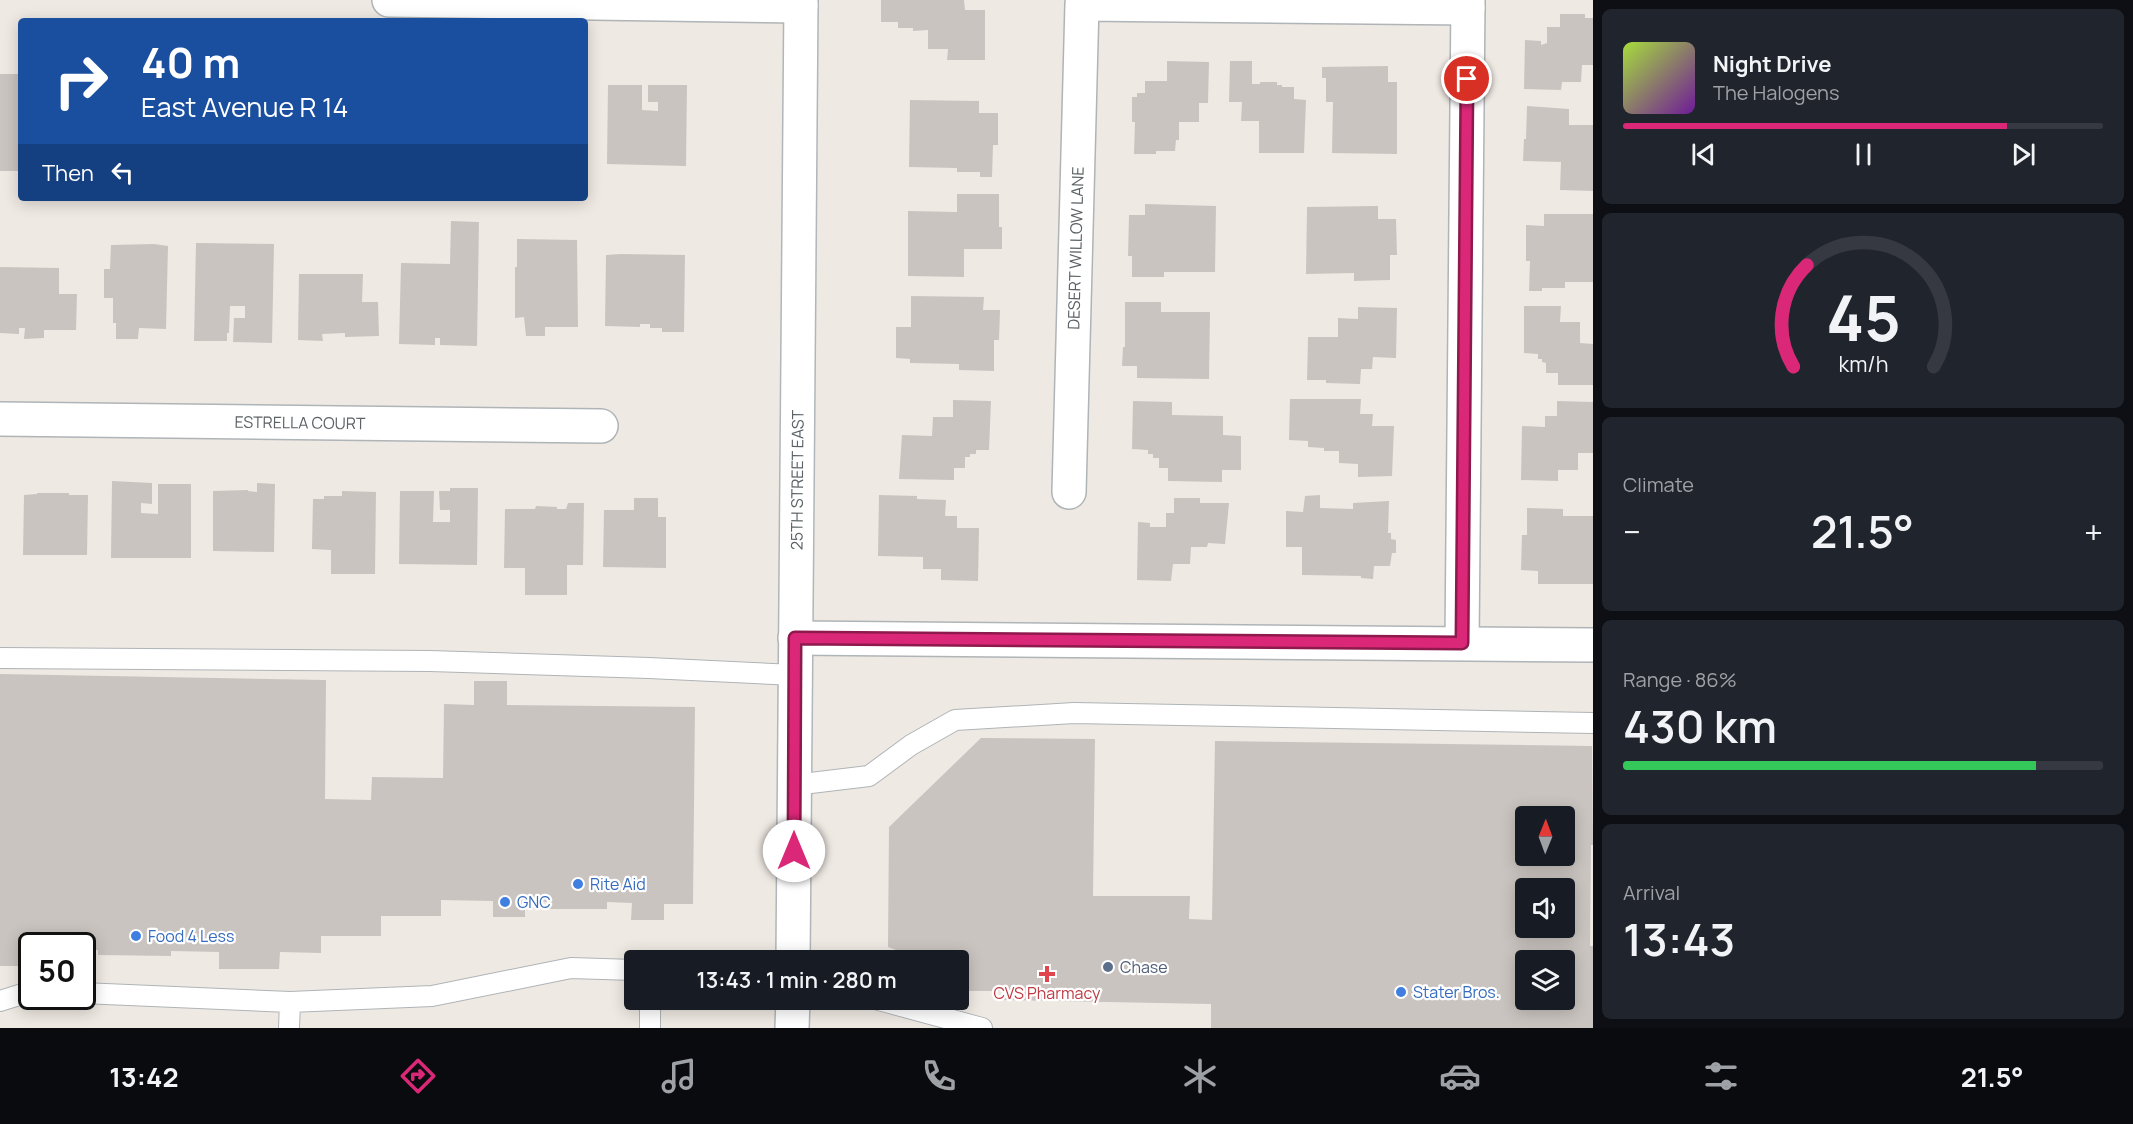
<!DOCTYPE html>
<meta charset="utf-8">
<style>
:root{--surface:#171b24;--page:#20242c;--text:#f1f3f6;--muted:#9ea1a6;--line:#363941;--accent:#db2777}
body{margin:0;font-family:Manrope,sans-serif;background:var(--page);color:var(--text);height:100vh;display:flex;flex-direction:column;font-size:22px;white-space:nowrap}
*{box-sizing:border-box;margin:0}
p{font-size:20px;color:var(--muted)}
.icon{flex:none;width:33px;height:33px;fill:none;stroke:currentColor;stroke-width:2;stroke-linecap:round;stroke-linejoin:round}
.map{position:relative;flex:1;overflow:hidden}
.panel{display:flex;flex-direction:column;gap:9px;padding:9px;background:#0d0f14;width:540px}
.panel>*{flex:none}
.hud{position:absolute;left:18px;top:18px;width:570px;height:183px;border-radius:6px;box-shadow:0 3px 15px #0003;background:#1a4fa0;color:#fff;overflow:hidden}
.needle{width:39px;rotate:1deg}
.fabs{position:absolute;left:1515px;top:806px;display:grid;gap:12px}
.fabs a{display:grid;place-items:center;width:60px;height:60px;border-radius:6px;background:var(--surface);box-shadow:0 3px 15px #0003;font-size:30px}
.speed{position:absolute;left:18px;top:932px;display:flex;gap:12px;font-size:30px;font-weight:700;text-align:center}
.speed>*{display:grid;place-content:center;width:78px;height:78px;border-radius:50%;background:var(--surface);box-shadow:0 3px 15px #0003;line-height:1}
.speed .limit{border:3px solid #111;border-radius:9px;background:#fff;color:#111}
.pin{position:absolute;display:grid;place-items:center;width:51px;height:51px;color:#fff;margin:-26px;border:3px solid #fff;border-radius:50%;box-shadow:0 2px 6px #0007}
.me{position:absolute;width:66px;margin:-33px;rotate:0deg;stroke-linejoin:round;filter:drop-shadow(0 0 4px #0008)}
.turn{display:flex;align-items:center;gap:21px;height:126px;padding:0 24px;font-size:27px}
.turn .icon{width:78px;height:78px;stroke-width:2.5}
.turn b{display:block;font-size:42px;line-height:51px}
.then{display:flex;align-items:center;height:57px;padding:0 24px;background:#0003;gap:12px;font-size:22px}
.big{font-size:45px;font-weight:600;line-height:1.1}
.panel .tile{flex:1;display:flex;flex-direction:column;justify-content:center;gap:9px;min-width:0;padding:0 21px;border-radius:9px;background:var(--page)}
.panel .dial{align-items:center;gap:0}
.dial svg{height:156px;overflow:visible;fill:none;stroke:var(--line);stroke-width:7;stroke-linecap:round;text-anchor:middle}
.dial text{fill:var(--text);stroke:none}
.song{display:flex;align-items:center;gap:18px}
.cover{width:72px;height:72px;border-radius:9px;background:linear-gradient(135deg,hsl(80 70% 55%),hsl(280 70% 35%))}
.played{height:6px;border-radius:3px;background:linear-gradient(90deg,var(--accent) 80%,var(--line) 80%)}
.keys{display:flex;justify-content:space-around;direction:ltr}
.heat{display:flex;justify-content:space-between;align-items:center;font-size:33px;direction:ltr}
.charge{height:9px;border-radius:4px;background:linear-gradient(90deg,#34c759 86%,var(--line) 0)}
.trip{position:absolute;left:624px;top:950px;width:345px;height:60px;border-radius:6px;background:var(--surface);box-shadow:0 3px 15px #0003;font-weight:600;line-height:60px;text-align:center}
.dock{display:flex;height:96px;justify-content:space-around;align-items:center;background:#090b0e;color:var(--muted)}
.dock .icon{width:42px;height:42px}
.dock .active{color:var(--accent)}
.dock b{font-size:27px;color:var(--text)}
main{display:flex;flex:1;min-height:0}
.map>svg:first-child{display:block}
.building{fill:#cac4c0;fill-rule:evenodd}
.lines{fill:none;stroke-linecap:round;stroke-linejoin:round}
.lane-casing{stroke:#afb4b7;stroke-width:22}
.street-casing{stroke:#afb4b7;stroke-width:36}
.secondary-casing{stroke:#b0b6b9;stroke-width:36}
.lane{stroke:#fff;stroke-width:20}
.street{stroke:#fff;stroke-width:33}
.secondary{stroke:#fff;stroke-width:33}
.route-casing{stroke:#8e194d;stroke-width:15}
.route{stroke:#db2777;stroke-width:10}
.shop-dot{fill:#3f7fe0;stroke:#fff;stroke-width:2}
.service-dot{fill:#5c6f8a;stroke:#fff;stroke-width:2}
.health-dot{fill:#e0444e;stroke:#fff;stroke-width:2}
.labels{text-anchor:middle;stroke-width:4.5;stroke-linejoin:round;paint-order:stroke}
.street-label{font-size:16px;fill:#5b6265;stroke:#fff}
.shop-label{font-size:16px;fill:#366cbe;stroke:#fff;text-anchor:start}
.service-label{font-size:16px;fill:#4e5e75;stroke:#fff;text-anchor:start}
.health-label{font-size:16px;fill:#be3a42;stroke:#fff}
</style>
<main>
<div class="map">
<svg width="1593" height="1028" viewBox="0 0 1593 1028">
<rect width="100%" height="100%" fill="#efe9e3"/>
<path class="building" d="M 881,0 L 964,0 L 965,10 L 985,10 L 985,60 L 947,60 L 948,49 L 928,49 L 928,30 L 913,31 L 913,28 L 898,28 L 898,22 L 881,22 Z
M 1560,14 L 1585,14 L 1585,18 L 1593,18 L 1593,65 L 1582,65 L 1581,82 L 1562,82 L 1561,90 L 1524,89 L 1525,40 L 1541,41 L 1541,45 L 1547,43 L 1547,27 L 1560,27 Z
M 1167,61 L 1209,62 L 1208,103 L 1199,103 L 1199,122 L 1179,122 L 1179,140 L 1176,140 L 1175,151 L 1156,151 L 1156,154 L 1134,154 L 1135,122 L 1132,122 L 1132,97 L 1137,97 L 1137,93 L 1145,93 L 1145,81 L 1167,81 Z
M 1230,61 L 1252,61 L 1252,84 L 1260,84 L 1260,82 L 1277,82 L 1277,85 L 1282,85 L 1282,87 L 1294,87 L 1294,99 L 1306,100 L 1304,153 L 1259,153 L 1259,121 L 1241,121 L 1242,102 L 1229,102 Z
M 1388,66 L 1388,82 L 1397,82 L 1397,154 L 1332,153 L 1333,102 L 1326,102 L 1326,78 L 1322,78 L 1322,67 Z
M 0,74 L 21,74 L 21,171 L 0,171 Z
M 608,85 L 642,85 L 642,110 L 658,111 L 658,102 L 648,102 L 648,85 L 687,85 L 686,166 L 607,164 Z
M 910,100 L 979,101 L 979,113 L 998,113 L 998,145 L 993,145 L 992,177 L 980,177 L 980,172 L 957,172 L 957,168 L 909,167 Z
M 1527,106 L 1569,109 L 1569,125 L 1593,125 L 1593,191 L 1560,190 L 1561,162 L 1523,161 L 1524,139 L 1526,139 Z
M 957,194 L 999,194 L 999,227 L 1002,227 L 1002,249 L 964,249 L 964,277 L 908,276 L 908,211 L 957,212 Z
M 1145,204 L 1216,206 L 1215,272 L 1164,272 L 1164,277 L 1132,277 L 1132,256 L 1128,256 L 1129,215 L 1145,215 Z
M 1378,206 L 1378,219 L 1396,219 L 1397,255 L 1390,255 L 1390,280 L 1354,281 L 1354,273 L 1306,274 L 1307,207 Z
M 1544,214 L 1593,214 L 1593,282 L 1565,282 L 1565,288 L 1542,288 L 1542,291 L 1529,291 L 1530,261 L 1526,261 L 1526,225 L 1544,226 Z
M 451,221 L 479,222 L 477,346 L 440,345 L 440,338 L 435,338 L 435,345 L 399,344 L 401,263 L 450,264 Z
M 517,239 L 577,240 L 578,327 L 545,327 L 545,336 L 526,336 L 524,317 L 515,318 L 515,267 L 517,267 Z
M 196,243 L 274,244 L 272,343 L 233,342 L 234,318 L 245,318 L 245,306 L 230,306 L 229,333 L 227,333 L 227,341 L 194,341 Z
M 154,244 L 168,246 L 166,329 L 139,328 L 138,339 L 116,339 L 116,323 L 113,323 L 113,298 L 104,298 L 104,269 L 110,269 L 111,245 Z
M 621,254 L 685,255 L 684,332 L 662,332 L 662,328 L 650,328 L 650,324 L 640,324 L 640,327 L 605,326 L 606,255 Z
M 0,267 L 59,268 L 59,294 L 77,294 L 76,330 L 44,330 L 44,338 L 24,339 L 25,328 L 19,328 L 19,334 L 0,333 Z
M 299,274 L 363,274 L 362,302 L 378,302 L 379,336 L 345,337 L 345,333 L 322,334 L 323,341 L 298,340 Z
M 911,296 L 984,297 L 983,310 L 1000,310 L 999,340 L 994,340 L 994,371 L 959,370 L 959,364 L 910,363 L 910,359 L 896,358 L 896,327 L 911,327 Z
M 1125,302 L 1161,302 L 1161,312 L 1210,312 L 1209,379 L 1137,378 L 1137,366 L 1122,366 L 1123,347 L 1125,347 Z
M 1524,306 L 1561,306 L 1560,322 L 1580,322 L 1580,343 L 1593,344 L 1593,385 L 1558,385 L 1558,373 L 1546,373 L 1546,363 L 1542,362 L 1542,359 L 1538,359 L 1538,354 L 1524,353 Z
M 1358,307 L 1397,308 L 1396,358 L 1373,357 L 1372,369 L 1361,369 L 1360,384 L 1326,383 L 1326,380 L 1307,380 L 1308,337 L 1338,337 L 1338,318 L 1358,319 Z
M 1290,399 L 1361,399 L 1360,414 L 1373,414 L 1372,426 L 1394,426 L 1392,476 L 1358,477 L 1358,464 L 1339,463 L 1339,451 L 1324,451 L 1324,448 L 1308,447 L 1308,441 L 1289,440 Z
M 953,400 L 991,401 L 989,450 L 976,450 L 976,454 L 970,454 L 970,457 L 965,457 L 965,468 L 954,468 L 954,480 L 899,479 L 902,435 L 932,436 L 933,417 L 953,417 Z
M 1133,401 L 1172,402 L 1172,415 L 1223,416 L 1223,435 L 1241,436 L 1241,470 L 1222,470 L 1222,482 L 1168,481 L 1168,468 L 1159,468 L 1159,458 L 1153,458 L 1153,454 L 1148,454 L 1148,450 L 1132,449 Z
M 1557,401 L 1593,402 L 1593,453 L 1578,453 L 1578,470 L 1558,470 L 1558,481 L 1521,480 L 1522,426 L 1545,427 L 1545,416 L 1557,416 Z
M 112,481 L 152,483 L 152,504 L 141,503 L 141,513 L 158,514 L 158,484 L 191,484 L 191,558 L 111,558 Z
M 257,483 L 275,484 L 274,552 L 213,551 L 213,491 L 248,490 L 248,491 L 257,492 Z
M 450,488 L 478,488 L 477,565 L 399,564 L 400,491 L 434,491 L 433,522 L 450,522 L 450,510 L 440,510 L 439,491 L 450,491 Z
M 342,491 L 376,492 L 375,574 L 331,574 L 331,550 L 312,549 L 313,499 L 324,499 L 324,496 L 342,496 Z
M 37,493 L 69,493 L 69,495 L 88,495 L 87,555 L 23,555 L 24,495 L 37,494 Z
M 879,495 L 917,496 L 917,499 L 946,500 L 945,516 L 957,516 L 957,528 L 979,528 L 978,581 L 941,580 L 941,569 L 923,569 L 923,557 L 878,556 Z
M 1320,495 L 1320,508 L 1353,509 L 1353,503 L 1389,501 L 1388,533 L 1391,533 L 1391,539 L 1396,540 L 1396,553 L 1392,553 L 1390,566 L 1374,566 L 1373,579 L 1361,578 L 1361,576 L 1302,575 L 1302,547 L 1286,547 L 1286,511 L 1303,512 L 1305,496 Z
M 634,498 L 658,498 L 658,517 L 666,517 L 666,568 L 603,567 L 604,510 L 634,510 Z
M 1174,498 L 1200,498 L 1200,503 L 1229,503 L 1225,544 L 1208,543 L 1207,547 L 1191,547 L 1190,564 L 1173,564 L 1171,581 L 1137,580 L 1138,522 L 1150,523 L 1150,527 L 1166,527 L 1166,513 L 1174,513 Z
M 568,503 L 584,503 L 583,565 L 567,565 L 567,595 L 525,595 L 525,568 L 504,568 L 505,509 L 535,509 L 536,506 L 557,507 L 557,509 L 566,509 Z
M 1527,508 L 1563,509 L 1563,516 L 1593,516 L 1593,584 L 1538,584 L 1538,571 L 1521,570 L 1522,535 L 1527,535 Z
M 0,674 L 326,680 L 325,799 L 371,800 L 372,777 L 443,778 L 444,704 L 474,705 L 474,681 L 507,681 L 507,705 L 695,707 L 693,904 L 664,904 L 664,920 L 631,920 L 632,903 L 607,902 L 607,909 L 549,909 L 550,902 L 525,901 L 525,917 L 493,917 L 493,901 L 441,900 L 441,916 L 381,916 L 381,936 L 321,936 L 321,953 L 280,952 L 279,969 L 219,969 L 219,952 L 171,951 L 171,956 L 98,955 L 98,950 L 82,950 L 82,945 L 32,945 L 32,966 L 0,966 Z
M 981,738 L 1095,739 L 1093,896 L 1190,896 L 1189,919 L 1212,920 L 1215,741 L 1592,746 L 1593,845 L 1591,845 L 1590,946 L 1593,946 L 1593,1028 L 1211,1028 L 1211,1004 L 1001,1000 L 1002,991 L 968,991 L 969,978 L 958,974 L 958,960 L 922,960 L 888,947 L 889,827 ZM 1526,816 L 1564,816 L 1564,855 L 1526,855 ZM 1526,888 L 1564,888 L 1564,927 L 1526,927 ZM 1526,960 L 1564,960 L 1564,999 L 1526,999 Z"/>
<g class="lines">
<g class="lane-casing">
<path id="lane" d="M 0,658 L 430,661 L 649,668 L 795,675
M 794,785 L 869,776 L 911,745 L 955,720 L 1074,713 L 1593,723
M 82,993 L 290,1002
M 875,999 L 982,1028
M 0,1001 L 32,991
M 289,1028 L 290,1002 L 432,996 L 571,968 L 634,970
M 650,1028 L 650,999"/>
</g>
<g class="street-casing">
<g id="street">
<path d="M 389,0 L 801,6"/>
<path id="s1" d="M 0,419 L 601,426"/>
<path id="s2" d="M 1069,492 L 1082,4 L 1468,8"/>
<path d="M 795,638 L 1593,645"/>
<path d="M 1462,643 L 1468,0"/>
</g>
</g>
<g class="secondary-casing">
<g id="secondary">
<path id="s3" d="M 793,960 L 801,0"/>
<path d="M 792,1028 L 793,999"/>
</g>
</g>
<use href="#lane" class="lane"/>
<use href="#street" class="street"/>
<use href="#secondary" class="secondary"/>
</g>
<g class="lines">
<g class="route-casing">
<path id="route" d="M 794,851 L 795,638 L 1462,643 L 1467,79"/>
</g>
<use href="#route" class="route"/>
</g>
<g class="shop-dot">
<circle cx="578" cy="884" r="6"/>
<circle cx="505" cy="902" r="6"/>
<circle cx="136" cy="936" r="6"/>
<circle cx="1401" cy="992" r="6"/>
</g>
<circle class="service-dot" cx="1108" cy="967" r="6"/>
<path class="health-dot" d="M1044 965h6v6h6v6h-6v6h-6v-6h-6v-6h6z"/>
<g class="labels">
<g class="street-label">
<text dy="6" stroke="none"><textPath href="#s2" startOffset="244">DESERT WILLOW LANE</textPath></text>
<text dy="6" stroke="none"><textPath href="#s1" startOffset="300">ESTRELLA COURT</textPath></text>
<text dy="6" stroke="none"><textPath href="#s3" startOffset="480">25TH STREET EAST</textPath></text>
</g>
<g class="shop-label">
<text x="590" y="890">Rite Aid</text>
<text x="517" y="908">GNC</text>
<text x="148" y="942">Food 4 Less</text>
<text x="1413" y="998">Stater Bros.</text>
</g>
<g class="service-label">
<text x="1120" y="973">Chase</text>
</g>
<g class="health-label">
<text x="1047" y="999">CVS Pharmacy</text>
</g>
</g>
</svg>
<div class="fabs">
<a><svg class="needle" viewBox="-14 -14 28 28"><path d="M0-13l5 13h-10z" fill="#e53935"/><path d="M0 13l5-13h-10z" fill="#9ea1a6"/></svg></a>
<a><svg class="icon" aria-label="sound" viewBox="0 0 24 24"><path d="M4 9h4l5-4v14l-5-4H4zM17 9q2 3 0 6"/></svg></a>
<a><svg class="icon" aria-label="layers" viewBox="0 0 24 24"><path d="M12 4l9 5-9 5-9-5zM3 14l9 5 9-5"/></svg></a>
</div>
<div class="speed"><div class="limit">50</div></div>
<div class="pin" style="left:1467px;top:79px;background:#d93025"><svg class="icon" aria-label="arrive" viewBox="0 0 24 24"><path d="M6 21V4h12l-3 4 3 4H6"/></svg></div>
<svg class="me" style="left:794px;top:851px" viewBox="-20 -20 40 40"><circle r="19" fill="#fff"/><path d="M0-13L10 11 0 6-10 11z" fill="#db2777"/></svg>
<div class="trip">13:43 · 1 min · 280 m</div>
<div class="hud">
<div class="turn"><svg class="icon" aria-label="right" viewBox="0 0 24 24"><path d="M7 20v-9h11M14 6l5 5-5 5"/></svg><div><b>40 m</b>East Avenue R 14</div></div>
<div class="then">Then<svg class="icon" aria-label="left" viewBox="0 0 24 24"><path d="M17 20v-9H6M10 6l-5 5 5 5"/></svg></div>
</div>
</div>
<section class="panel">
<div class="tile">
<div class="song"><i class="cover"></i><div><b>Night Drive</b><p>The Halogens</p></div></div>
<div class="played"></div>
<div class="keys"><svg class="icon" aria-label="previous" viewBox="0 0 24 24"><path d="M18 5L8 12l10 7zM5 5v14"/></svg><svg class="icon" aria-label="pause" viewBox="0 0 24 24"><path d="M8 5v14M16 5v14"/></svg><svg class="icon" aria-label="next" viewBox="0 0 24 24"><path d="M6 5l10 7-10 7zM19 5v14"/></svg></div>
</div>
<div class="tile dial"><svg viewBox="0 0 100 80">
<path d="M14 69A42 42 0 1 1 86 69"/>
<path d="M14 69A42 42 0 0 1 21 17" stroke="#db2777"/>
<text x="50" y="56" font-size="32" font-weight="700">45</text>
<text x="50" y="72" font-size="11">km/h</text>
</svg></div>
<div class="tile"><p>Climate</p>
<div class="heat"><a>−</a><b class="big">21.5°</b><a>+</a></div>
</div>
<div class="tile"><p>Range · 86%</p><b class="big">430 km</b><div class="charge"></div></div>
<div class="tile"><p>Arrival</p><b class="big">13:43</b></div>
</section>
</main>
<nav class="dock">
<b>13:42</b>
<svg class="icon active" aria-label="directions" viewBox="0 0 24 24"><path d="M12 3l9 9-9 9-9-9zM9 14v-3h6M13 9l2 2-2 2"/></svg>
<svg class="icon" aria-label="music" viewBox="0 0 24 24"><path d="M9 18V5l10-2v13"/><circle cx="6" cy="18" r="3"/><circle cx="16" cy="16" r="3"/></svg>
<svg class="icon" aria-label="phone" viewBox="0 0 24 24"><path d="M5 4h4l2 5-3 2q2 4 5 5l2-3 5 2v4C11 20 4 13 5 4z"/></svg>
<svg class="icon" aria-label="climate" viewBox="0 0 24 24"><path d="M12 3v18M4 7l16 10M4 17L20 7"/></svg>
<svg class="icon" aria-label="car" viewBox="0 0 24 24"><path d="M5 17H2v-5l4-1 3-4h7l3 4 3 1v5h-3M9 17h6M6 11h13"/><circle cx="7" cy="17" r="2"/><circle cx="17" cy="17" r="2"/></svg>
<svg class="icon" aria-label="filters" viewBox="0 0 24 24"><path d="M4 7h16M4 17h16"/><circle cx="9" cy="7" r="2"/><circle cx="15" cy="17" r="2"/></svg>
<b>21.5°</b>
</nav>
